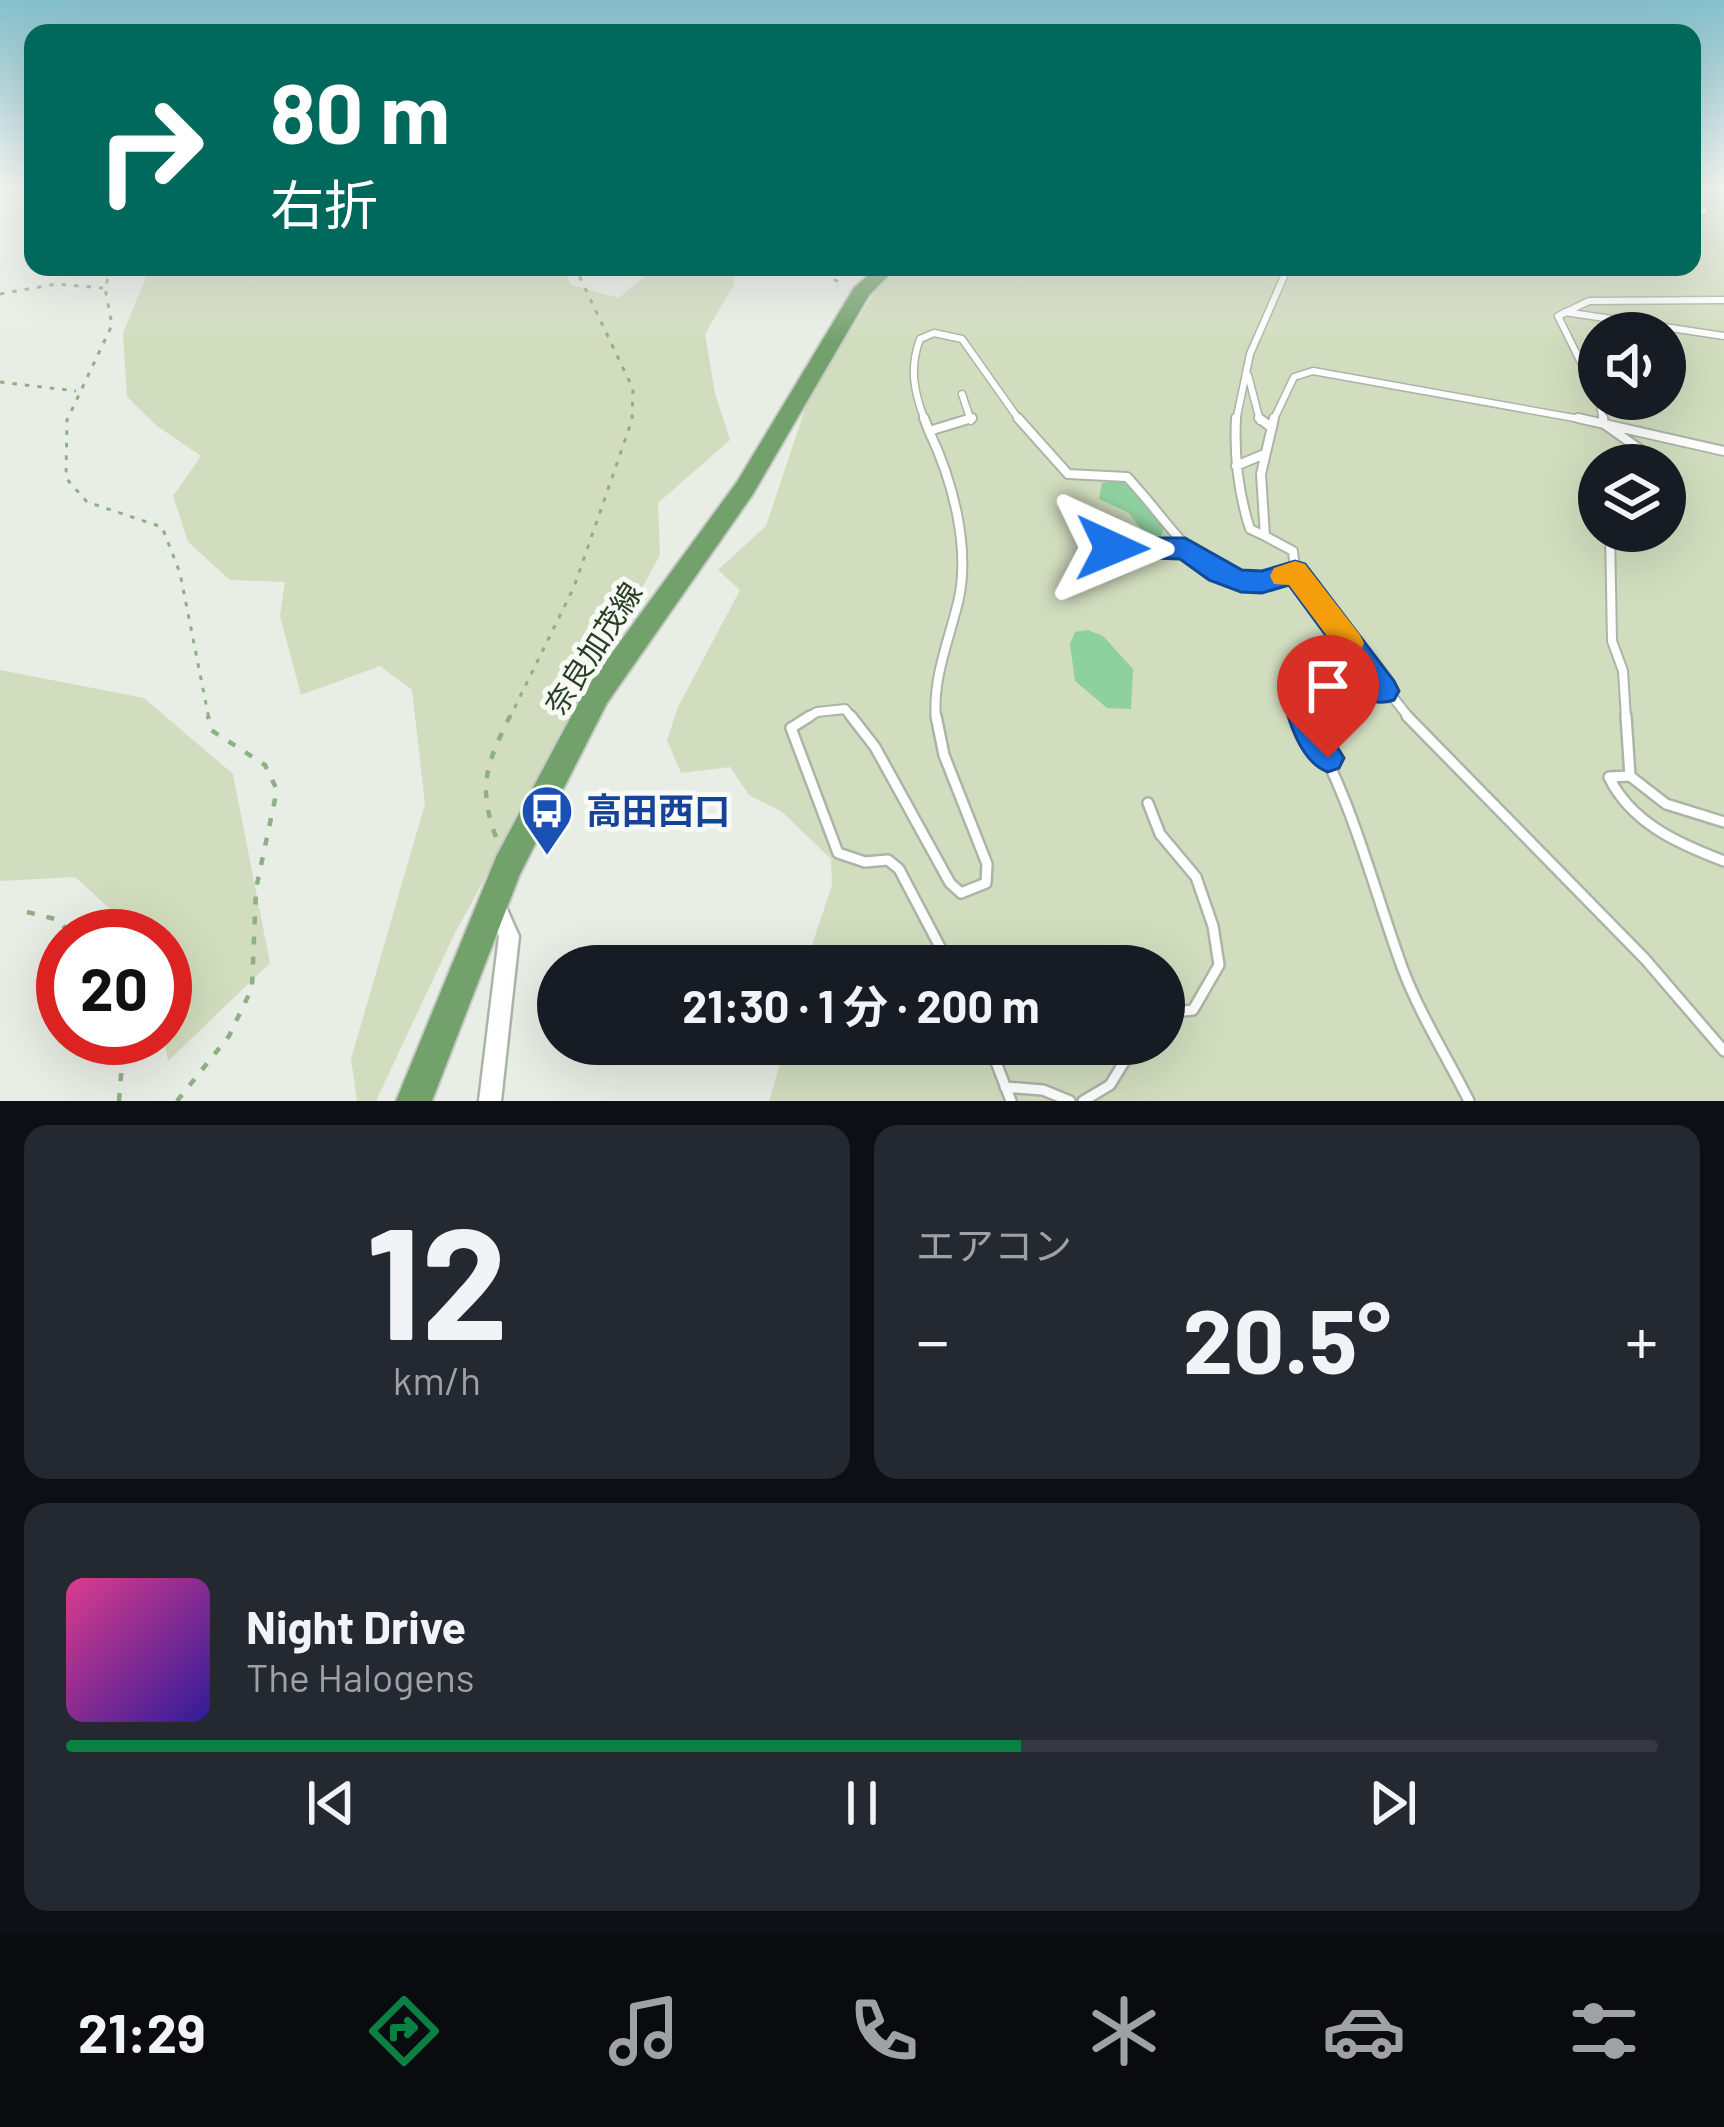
<!DOCTYPE html>
<html lang="ja">
<meta charset="utf-8">
<style>
:root{--surface:#171b24;--page:#242831;--text:#f1f3f6;--muted:#9ea1a6;--line:#363941;--accent:#0b8043}
body{margin:0;font-family:Barlow,"Noto Sans JP",sans-serif;background:var(--page);color:var(--text);height:100vh;display:flex;flex-direction:column;font-size:45px;white-space:nowrap}
*{box-sizing:border-box;margin:0}
p{font-size:39px;color:var(--muted)}
.icon{flex:none;width:66px;height:66px;fill:none;stroke:currentColor;stroke-width:2;stroke-linecap:round;stroke-linejoin:round}
.map{position:relative;height:1101px;overflow:hidden}
.panel{display:flex;flex-direction:column;gap:24px;padding:24px;background:#0d0f14;flex:1}
.panel>*{flex:none}
.top-card{position:absolute;left:24px;top:24px;width:1677px;height:252px;border-radius:24px;box-shadow:0 12px 48px #0002;background:#00695c;color:#fff;overflow:hidden}
.fabs{position:absolute;left:1578px;top:312px;display:grid;gap:24px}
.fabs a{display:grid;place-items:center;width:108px;height:108px;border-radius:50%;background:var(--surface);box-shadow:0 12px 48px #0002;font-size:60px}
.speed{position:absolute;left:36px;top:909px;display:flex;gap:24px;font-size:60px;font-weight:700;text-align:center}
.speed>*{display:grid;place-content:center;width:156px;height:156px;border-radius:50%;background:var(--surface);box-shadow:0 12px 48px #0002;line-height:1}
.speed .limit{border:18px solid #d22;background:#fff;color:#111}
.pin{position:absolute;display:grid;place-items:center;width:102px;height:102px;color:#fff;margin:-123px -51px;border-radius:50% 50% 50% 0;rotate:-45deg;box-shadow:0 0 12px #0007}
.pin .icon{rotate:45deg}
.me{position:absolute;width:132px;margin:-66px;rotate:91deg;stroke-linejoin:round;filter:drop-shadow(0 0 9px #0008)}
.turn{display:flex;align-items:center;gap:42px;height:252px;padding:0 48px;font-size:54px}
.turn .icon{width:156px;height:156px;stroke-width:2.5}
.turn b{display:block;font-size:84px;line-height:102px}
.big{font-size:90px;font-weight:700;line-height:1.1}
.panel .tile{flex:1;display:flex;flex-direction:column;justify-content:center;gap:18px;min-width:0;padding:0 42px;border-radius:24px;background:var(--page)}
.panel .dial{align-items:center;gap:0}
.dial b{font-size:156px;line-height:1}
.song{display:flex;align-items:center;gap:36px}
.cover{width:144px;height:144px;border-radius:18px;background:linear-gradient(135deg,hsl(330 70% 55%),hsl(250 70% 35%))}
.played{height:12px;border-radius:6px;background:linear-gradient(90deg,var(--accent) 60%,var(--line) 60%)}
.keys{display:flex;justify-content:space-around;direction:ltr}
.heat{display:flex;justify-content:space-between;align-items:center;font-size:66px;direction:ltr}
.panel .tiles{flex:1;display:grid;gap:24px;grid-template-columns:1fr 1fr}
.tile:last-child{grid-column:span 2}
.trip{position:absolute;left:537px;top:945px;width:648px;height:120px;border-radius:60px;background:var(--surface);box-shadow:0 12px 48px #0002;font-weight:700;line-height:120px;text-align:center}
.tab-bar{display:flex;height:192px;justify-content:space-around;align-items:center;background:#090b0e;color:var(--muted)}
.tab-bar .icon{width:84px;height:84px}
.tab-bar .on{color:var(--accent)}
.tab-bar b{font-size:54px;color:var(--text)}
.map>svg:first-child{display:block}
.green{fill:#d2ddbf;fill-rule:evenodd}
.water{fill:#8fd0a0}
.lines{fill:none;stroke-linecap:round;stroke-linejoin:round}
.service-far2-casing{stroke:#abb5a7;stroke-width:9}
.service-far1-casing{stroke:#abb5a7;stroke-width:12}
.service-casing{stroke:#abb5a7;stroke-width:14}
.minor-casing{stroke:#abb5a7;stroke-width:5}
.primary-casing{stroke:#c3c9c2;stroke-width:4}
.path-far1{stroke:#8faf86;stroke-width:3;stroke-dasharray:4.5 8;stroke-linecap:butt}
.path{stroke:#8faf86;stroke-width:4.5;stroke-dasharray:8 12;stroke-linecap:butt}
.service-far2{stroke:#fff;stroke-width:6}
.service-far1{stroke:#fff;stroke-width:8}
.service{stroke:#fff;stroke-width:9}
.minor{fill:#fff;fill-rule:evenodd}
.primary{fill:#73a16b;fill-rule:evenodd}
.route{fill:#1a73e8;stroke:#114b97;stroke-width:3}
.slow{fill:#f59e0b}
.labels{text-anchor:middle;stroke-width:10;stroke-linejoin:round;paint-order:stroke}
.street-label{font-size:30px;fill:#293e24;stroke:#f7faf5}
.near-transit-label{font-size:36px;font-weight:bold;fill:#164399;stroke:#f7faf5;text-anchor:start}
</style>
<div class="map">
<svg width="1724" height="1101" viewBox="0 0 1724 1101">
<rect width="100%" height="100%" fill="#e8ede5"/>
<path class="green" d="M 1692,187 L 1724,187 L 1724,1101 L 769,1101 L 786,1044 L 1164,1044 L 1164,966 L 805,966 L 832,885 L 831,859 L 782,812 L 749,795 L 730,767 L 681,773 L 667,740 L 678,707 L 740,590 L 718,570 L 766,526 L 809,397 L 880,284 L 899,267 L 1692,267 ZM 1599,333 L 1665,333 L 1665,399 L 1599,399 ZM 1599,465 L 1665,465 L 1665,531 L 1599,531 Z
M 174,267 L 563,267 L 571,285 L 619,298 L 655,267 L 731,267 L 734,284 L 705,334 L 715,393 L 730,440 L 658,503 L 660,555 L 453,937 L 376,1101 L 357,1101 L 351,1059 L 425,804 L 412,690 L 380,666 L 301,695 L 280,616 L 285,582 L 230,580 L 188,542 L 173,496 L 201,456 L 157,426 L 127,397 L 123,333 L 147,274 Z
M 0,670 L 144,698 L 233,774 L 270,963 L 168,1061 L 164,1038 L 165,936 L 140,936 L 75,877 L 0,881 Z"/>
<path class="water" d="M 1122,479 L 1159,517 L 1164,529 L 1159,540 L 1148,539 L 1129,513 L 1099,499 L 1102,483 Z
M 1088,630 L 1103,636 L 1133,669 L 1131,709 L 1107,708 L 1075,681 L 1070,644 L 1075,632 Z"/>
<g class="lines">
<g class="service-far2-casing">
<path id="service-far2" d="M 1709,187 L 1724,190
M 1692,213 L 1704,211 L 1693,197 L 1708,187
M 1565,312 L 1724,336
M 1248,375 L 1260,421
M 962,394 L 971,421
M 925,421 C 914,392 909,368 920,339 L 934,333 L 962,339 L 1020,421
M 1236,421 L 1250,354 L 1288,267
M 1273,421 L 1294,377 L 1313,371 L 1591,421
M 1603,421 L 1599,399 L 1558,316 L 1589,301 L 1724,300"/>
</g>
<g class="service-far1-casing">
<path id="service-far1" d="M 924,418 L 929,431
M 1018,418 L 1068,474 L 1127,477 C 1184,537 1200,595 1295,572
M 1236,418 C 1234,457 1238,492 1250,529 L 1265,536
M 1259,418 L 1272,428
M 1274,418 L 1261,474 L 1265,536 L 1293,551 L 1295,572 L 1410,719
M 1578,418 L 1724,451
M 1603,418 L 1604,424 L 1641,450 L 1632,465
M 1236,466 L 1262,455
M 1610,531 L 1612,641 L 1623,671 L 1626,719
M 1112,548 L 1184,548
M 1336,659 L 1345,676
M 805,719 L 817,712 L 845,709 L 853,719
M 936,719 C 932,678 950,638 959,598 C 970,545 952,479 929,431 L 972,418
M 1304,719 L 1297,691 C 1325,671 1352,678 1382,690"/>
</g>
<g class="service-casing">
<path id="service" d="M 810,716 L 791,728 L 838,853 L 865,862 L 888,860 L 899,869 L 950,966
M 851,716 L 875,747 L 950,883 L 961,893 L 986,883 L 987,864 L 944,755 L 936,716
M 1303,716 C 1351,793 1371,882 1402,967 C 1419,1013 1447,1057 1469,1101
M 1407,716 L 1645,959 L 1724,1051
M 1626,716 L 1630,776 L 1666,804 L 1724,822
M 1630,776 L 1609,777 C 1631,823 1679,844 1724,861
M 1148,803 L 1160,834 L 1196,877 L 1213,926 L 1219,965 L 1193,1010 L 1164,1013
M 989,1044 L 1011,1101
M 1005,1087 L 1043,1090 L 1070,1101
M 1083,1101 L 1110,1085 L 1135,1044"/>
</g>
<g class="minor-casing">
<path id="minor" d="M 495,895 L 502,898 L 519,936 L 501,1101 L 479,1101 L 499,936 L 485,905 L 488,898 Z"/>
</g>
<g class="primary-casing">
<path id="primary" d="M 877,267 L 897,267 L 869,295 L 753,494 L 607,703 L 520,874 L 432,1101 L 396,1101 L 497,855 L 587,687 L 737,482 L 854,288 Z"/>
</g>
<path class="path-far1" d="M 111,267 L 105,288 L 112,325 L 67,420 L 66,478 L 87,502 L 162,527 L 180,573 L 209,719
M 839,267 L 835,280 L 843,284
M 0,294 L 56,284 L 103,288
M 0,382 L 76,391
M 509,719 L 574,587 L 632,420 L 633,389 L 575,267"/>
<path class="path" d="M 496,837 C 477,786 487,763 510,716
M 27,912 L 59,920 L 71,936
M 119,1101 L 124,1038
M 177,1101 L 229,1036 L 252,988 L 256,889 L 277,790 L 265,765 L 211,730 L 208,716"/>
<use href="#service-far2" class="service-far2"/>
<use href="#service-far1" class="service-far1"/>
<use href="#service" class="service"/>
<use href="#minor" class="minor"/>
<use href="#primary" class="primary"/>
</g>
<linearGradient id="sky" x2="0" y2="1"><stop stop-color="#84bfcb"/><stop offset="0.55" stop-color="#f5f7f3"/><stop offset="1" stop-color="#f5f7f3" stop-opacity="0"/></linearGradient>
<rect width="1724" height="341" fill="url(#sky)"/>
<path class="route" d="M 1112,538 L 1185,538 L 1242,570 L 1262,571 L 1295,561 L 1305,564 L 1394,681 L 1399,691 L 1394,700 C 1367,710 1341,683 1313,695 L 1317,714 L 1344,758 L 1339,768 L 1328,772 C 1300,762 1287,718 1282,691 C 1295,665 1323,661 1350,668 L 1289,585 L 1262,593 L 1241,592 L 1209,580 L 1180,559 L 1102,556 L 1098,548 L 1102,541 Z"/>
<path class="slow" d="M 1295,561 L 1305,564 L 1360,635 L 1364,643 L 1360,652 L 1350,656 L 1339,652 L 1289,585 L 1274,584 L 1270,576 L 1274,568 Z"/>
<defs>
<g id="bus-pin" transform="scale(2.7)"><path d="M0 17L-7.5 6A9.5 9.5 0 1 1 7.5 6Z" fill="#1a4fb4" stroke="#f7faf5"/><path d="M-5-6H5V4H4V6H2V4H-2V6H-4V4H-5ZM-3.5-4V0h7V-4ZM-3.5 1.2v1.5H-2V1.2ZM2 1.2v1.5H3.5V1.2Z" fill="#fff"/></g>
</defs>
<g fill-rule="evenodd">
<use href="#bus-pin" x="547" y="811"/>
</g>
<g class="labels">
<g class="street-label">
<text transform="translate(594 649) rotate(-57)" y="10">奈良加茂線</text>
</g>
<g class="near-transit-label">
<text x="586" y="824">高田西口</text>
</g>
</g>
</svg>
<div class="fabs">
<a><svg class="icon" aria-label="sound" viewBox="0 0 24 24"><path d="M4 9h4l5-4v14l-5-4H4zM17 9q2 3 0 6"/></svg></a>
<a><svg class="icon" aria-label="layers" viewBox="0 0 24 24"><path d="M12 4l9 5-9 5-9-5zM3 14l9 5 9-5"/></svg></a>
</div>
<div class="speed"><div class="limit">20</div></div>
<div class="pin" style="left:1328px;top:758px;background:#d93025"><svg class="icon" aria-label="arrive" viewBox="0 0 24 24"><path d="M6 21V4h12l-3 4 3 4H6"/></svg></div>
<svg class="me" style="left:1112px;top:548px" viewBox="-20 -20 40 40"><path d="M0-17L14 15 0 8-14 15z" fill="#1a73e8" stroke="#fff" stroke-width="4"/></svg>
<div class="trip">21:30 · 1 分 · 200 m</div>
<div class="top-card">
<div class="turn"><svg class="icon" aria-label="right" viewBox="0 0 24 24"><path d="M7 20v-9h11M14 6l5 5-5 5"/></svg><div><b>80 m</b>右折</div></div>
</div>
</div>
<section class="panel">
<div class="tiles">
<div class="tile dial"><b>12</b><p>km/h</p></div>
<div class="tile"><p>エアコン</p>
<div class="heat"><a>−</a><b class="big">20.5°</b><a>+</a></div>
</div>
<div class="tile">
<div class="song"><i class="cover"></i><div><b>Night Drive</b><p>The Halogens</p></div></div>
<div class="played"></div>
<div class="keys"><svg class="icon" aria-label="previous" viewBox="0 0 24 24"><path d="M18 5L8 12l10 7zM5 5v14"/></svg><svg class="icon" aria-label="pause" viewBox="0 0 24 24"><path d="M8 5v14M16 5v14"/></svg><svg class="icon" aria-label="next" viewBox="0 0 24 24"><path d="M6 5l10 7-10 7zM19 5v14"/></svg></div>
</div>
</div>
</section>
<nav class="tab-bar">
<b>21:29</b>
<svg class="icon on" aria-label="directions" viewBox="0 0 24 24"><path d="M12 3l9 9-9 9-9-9zM9 14v-3h6M13 9l2 2-2 2"/></svg>
<svg class="icon" aria-label="music" viewBox="0 0 24 24"><path d="M9 18V5l10-2v13"/><circle cx="6" cy="18" r="3"/><circle cx="16" cy="16" r="3"/></svg>
<svg class="icon" aria-label="phone" viewBox="0 0 24 24"><path d="M5 4h4l2 5-3 2q2 4 5 5l2-3 5 2v4C11 20 4 13 5 4z"/></svg>
<svg class="icon" aria-label="climate" viewBox="0 0 24 24"><path d="M12 3v18M4 7l16 10M4 17L20 7"/></svg>
<svg class="icon" aria-label="car" viewBox="0 0 24 24"><path d="M5 17H2v-5l4-1 3-4h7l3 4 3 1v5h-3M9 17h6M6 11h13"/><circle cx="7" cy="17" r="2"/><circle cx="17" cy="17" r="2"/></svg>
<svg class="icon" aria-label="filters" viewBox="0 0 24 24"><path d="M4 7h16M4 17h16"/><circle cx="9" cy="7" r="2"/><circle cx="15" cy="17" r="2"/></svg>
</nav>
